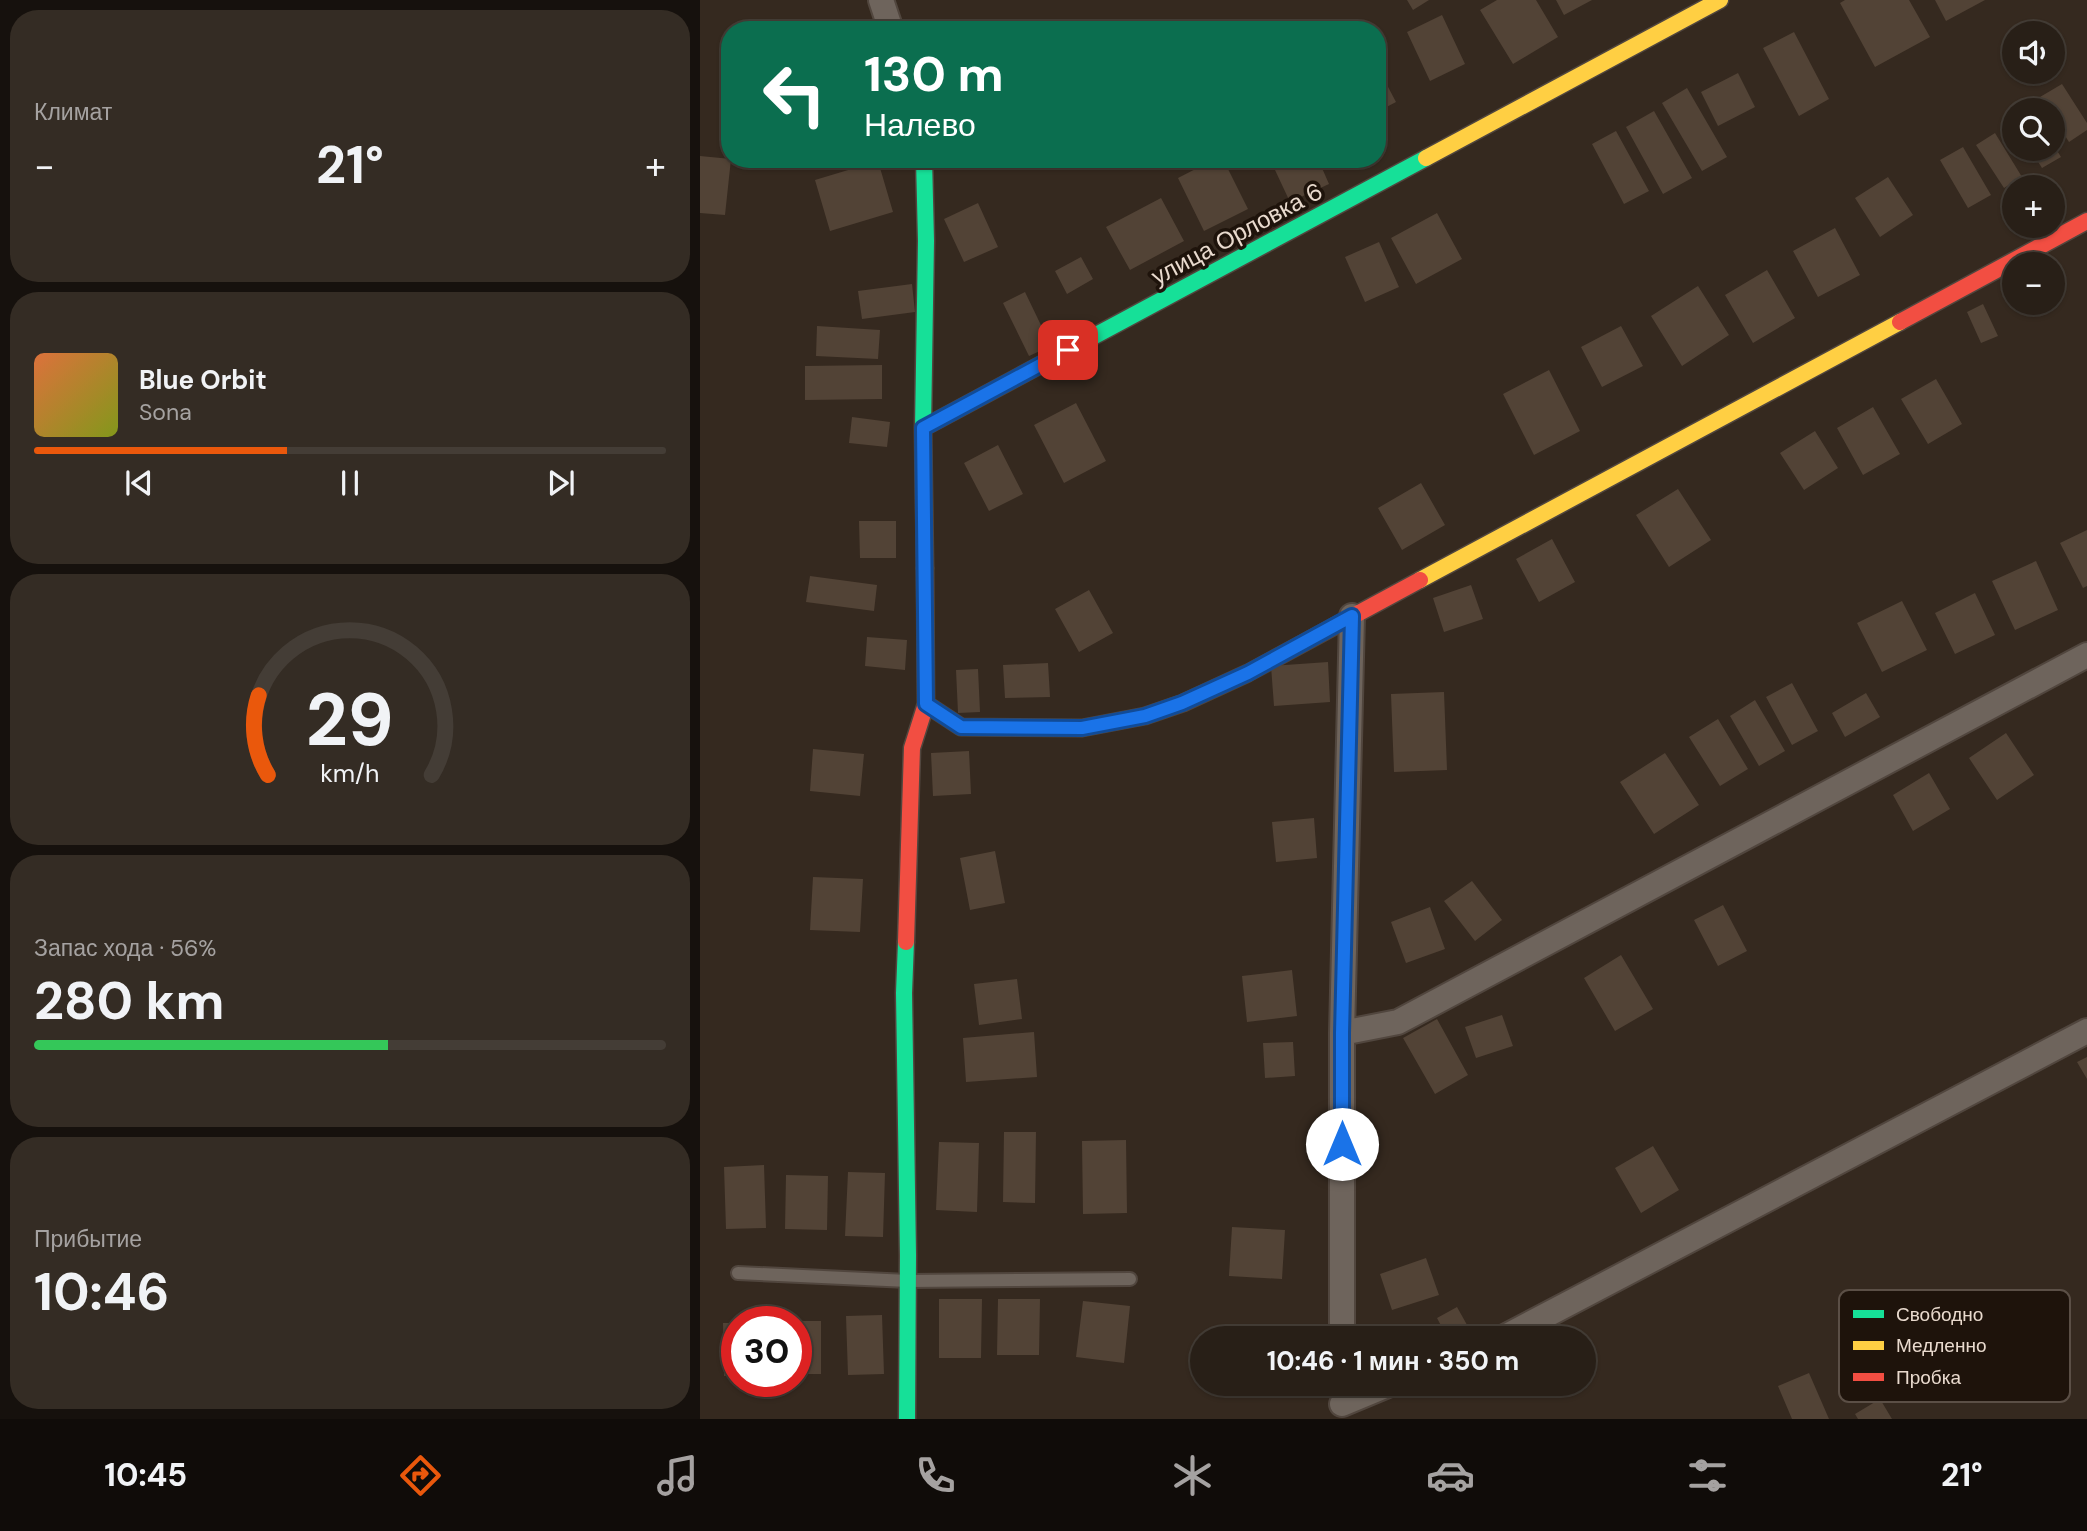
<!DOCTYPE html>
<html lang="ru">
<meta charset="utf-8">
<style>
:root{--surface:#281f17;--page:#342c24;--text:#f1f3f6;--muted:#a5a2a1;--line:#443d36;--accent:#ea580c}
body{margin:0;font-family:"DM Sans",sans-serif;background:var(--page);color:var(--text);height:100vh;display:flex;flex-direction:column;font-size:26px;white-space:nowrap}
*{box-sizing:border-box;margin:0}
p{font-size:23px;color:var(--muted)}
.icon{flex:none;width:38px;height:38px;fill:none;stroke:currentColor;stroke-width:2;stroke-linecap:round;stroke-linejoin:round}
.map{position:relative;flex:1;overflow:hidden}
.drawer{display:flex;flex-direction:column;gap:10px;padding:10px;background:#16110d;width:700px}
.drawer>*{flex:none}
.banner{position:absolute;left:21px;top:21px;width:665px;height:147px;border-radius:28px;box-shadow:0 2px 5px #0004,0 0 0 2px var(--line);background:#0b6e4f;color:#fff;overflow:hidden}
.controls{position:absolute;left:1302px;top:21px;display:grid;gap:14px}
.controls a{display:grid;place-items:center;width:63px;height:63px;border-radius:50%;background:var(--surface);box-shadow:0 2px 5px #0004,0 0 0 2px var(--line);font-size:35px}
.speed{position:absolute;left:21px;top:1306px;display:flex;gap:14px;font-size:35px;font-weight:700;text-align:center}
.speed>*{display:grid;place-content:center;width:91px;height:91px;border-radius:50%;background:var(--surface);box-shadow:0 2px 5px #0004,0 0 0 2px var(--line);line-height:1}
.speed .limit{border:10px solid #d22;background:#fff;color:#111}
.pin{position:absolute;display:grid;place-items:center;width:60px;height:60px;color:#fff;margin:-30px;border-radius:14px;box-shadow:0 4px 10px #0006}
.me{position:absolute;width:77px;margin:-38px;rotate:0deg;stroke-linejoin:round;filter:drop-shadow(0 0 5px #0008)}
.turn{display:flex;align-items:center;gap:24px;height:147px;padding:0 28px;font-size:32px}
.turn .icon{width:91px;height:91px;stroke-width:2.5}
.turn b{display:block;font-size:49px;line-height:60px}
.big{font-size:52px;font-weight:700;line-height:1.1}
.drawer .card{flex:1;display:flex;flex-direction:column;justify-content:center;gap:10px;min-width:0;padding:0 24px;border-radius:28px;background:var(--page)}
.drawer .dial{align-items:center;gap:0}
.dial svg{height:182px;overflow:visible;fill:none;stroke:var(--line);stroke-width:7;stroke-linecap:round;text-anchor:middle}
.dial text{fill:var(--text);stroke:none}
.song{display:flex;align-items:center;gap:21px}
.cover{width:84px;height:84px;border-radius:10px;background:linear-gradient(135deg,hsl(20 70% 55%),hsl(70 70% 35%))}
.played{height:7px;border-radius:4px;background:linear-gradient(90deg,var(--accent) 40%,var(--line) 40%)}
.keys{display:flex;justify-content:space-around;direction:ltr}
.heat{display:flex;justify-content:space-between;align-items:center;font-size:38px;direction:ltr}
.charge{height:10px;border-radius:5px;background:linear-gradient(90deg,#34c759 56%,var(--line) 0)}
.trip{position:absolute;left:490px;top:1326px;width:406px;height:70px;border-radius:35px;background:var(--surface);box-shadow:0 2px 5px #0004,0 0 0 2px var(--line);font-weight:700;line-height:70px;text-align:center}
.tabs{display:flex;height:112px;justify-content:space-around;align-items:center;background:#100c09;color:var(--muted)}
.tabs .icon{width:49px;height:49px}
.tabs .active{color:var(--accent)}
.tabs b{font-size:32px;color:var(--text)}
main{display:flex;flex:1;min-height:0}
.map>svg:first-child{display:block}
.building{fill:#524336}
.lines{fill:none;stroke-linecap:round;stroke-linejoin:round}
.lane-casing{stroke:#51463e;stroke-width:16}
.street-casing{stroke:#51463e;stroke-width:28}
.fast-casing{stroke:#51463e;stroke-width:19}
.slow-casing{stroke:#51463e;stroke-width:19}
.jam-casing{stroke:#51463e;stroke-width:19}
.lane{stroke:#6e645c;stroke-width:12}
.street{stroke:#6e645c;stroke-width:24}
.fast{stroke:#16e098;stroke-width:16}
.slow{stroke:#ffcf43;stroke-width:16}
.jam{stroke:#f24e42;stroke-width:16}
.route-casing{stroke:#114b97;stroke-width:18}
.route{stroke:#1a73e8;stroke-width:12}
.labels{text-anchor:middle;stroke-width:7;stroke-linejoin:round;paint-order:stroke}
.street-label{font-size:24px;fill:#e9dace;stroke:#1e130b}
.key{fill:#1e130b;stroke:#5b4f46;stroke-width:2}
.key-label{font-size:19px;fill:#e9dace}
</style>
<main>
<section class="drawer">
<div class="card"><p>Климат</p>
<div class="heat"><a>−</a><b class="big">21°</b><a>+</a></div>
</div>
<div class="card">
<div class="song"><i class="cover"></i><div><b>Blue Orbit</b><p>Sona</p></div></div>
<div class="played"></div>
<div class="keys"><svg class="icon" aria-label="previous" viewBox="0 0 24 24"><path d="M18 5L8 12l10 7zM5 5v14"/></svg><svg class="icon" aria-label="pause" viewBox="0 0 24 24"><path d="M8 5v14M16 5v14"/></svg><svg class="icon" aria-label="next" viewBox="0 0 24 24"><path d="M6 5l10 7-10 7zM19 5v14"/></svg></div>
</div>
<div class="card dial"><svg viewBox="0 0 100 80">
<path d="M14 69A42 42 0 1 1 86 69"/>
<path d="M14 69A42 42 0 0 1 10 34" stroke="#ea580c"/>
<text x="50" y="56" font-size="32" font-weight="700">29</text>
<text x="50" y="72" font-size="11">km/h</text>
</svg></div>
<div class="card"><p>Запас хода · 56%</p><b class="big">280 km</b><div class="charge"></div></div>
<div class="card"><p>Прибытие</p><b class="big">10:46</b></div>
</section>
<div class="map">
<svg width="1387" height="1419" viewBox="0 0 1387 1419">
<rect width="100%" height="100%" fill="#35291f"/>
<path class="building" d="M 707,0 L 729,0 L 713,10 Z
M 797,0 L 836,0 L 858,37 L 813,64 L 780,10 Z
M 856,0 L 892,0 L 864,15 Z
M 1145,0 L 1209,0 L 1230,37 L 1175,67 L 1140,3 Z
M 1235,0 L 1285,0 L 1246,21 Z
M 742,15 L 765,64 L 730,81 L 707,32 Z
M 1094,32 L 1129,99 L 1099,116 L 1063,48 Z
M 677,66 L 696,102 L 677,112 Z
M 1038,73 L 1055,107 L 1018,126 L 1001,92 Z
M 1362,84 L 1387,123 L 1387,130 L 1369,142 L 1353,117 L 1353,110 L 1348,110 L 1340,97 Z
M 987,88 L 1027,157 L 1002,171 L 962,103 Z
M 954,111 L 992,178 L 963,194 L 926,127 Z
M 916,131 L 949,191 L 924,204 L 892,144 Z
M 1295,133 L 1322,177 L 1304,188 L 1276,145 Z
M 1353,144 L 1361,157 L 1342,168 L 1330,149 L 1353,149 Z
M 1263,147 L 1291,195 L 1268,208 L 1240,160 Z
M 0,156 L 31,159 L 25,215 L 0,213 Z
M 515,159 L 523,159 L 548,209 L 504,231 L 478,178 Z
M 598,159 L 618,159 L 629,184 L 590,202 L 575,170 Z
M 178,161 L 193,212 L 130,231 L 115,180 Z
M 1188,177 L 1213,215 L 1180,237 L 1155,198 Z
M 461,198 L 484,241 L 430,270 L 406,227 Z
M 278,203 L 298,247 L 264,262 L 244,219 Z
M 737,213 L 762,259 L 716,284 L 691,238 Z
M 1135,228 L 1160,275 L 1118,297 L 1093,251 Z
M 679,242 L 699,287 L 665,302 L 645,257 Z
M 381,257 L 393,279 L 367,294 L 355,271 Z
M 1352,261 L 1361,279 L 1353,284 L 1353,264 L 1346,264 Z
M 1067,270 L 1095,318 L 1053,343 L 1025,295 Z
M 212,284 L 215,312 L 162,319 L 158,291 Z
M 998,286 L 1029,335 L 982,366 L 951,316 Z
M 325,292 L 351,346 L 329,356 L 303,303 Z
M 1283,304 L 1298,336 L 1281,343 L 1267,312 Z
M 117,326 L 180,330 L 178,359 L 116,356 Z
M 921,326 L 943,366 L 902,387 L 881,347 Z
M 182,365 L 182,399 L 105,400 L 105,366 Z
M 849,370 L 880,431 L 834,455 L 803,394 Z
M 1236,379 L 1262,424 L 1228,444 L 1201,399 Z
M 376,403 L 406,461 L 364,483 L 334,425 Z
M 1173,407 L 1200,454 L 1163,475 L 1137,428 Z
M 152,417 L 190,422 L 187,447 L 149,443 Z
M 1115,431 L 1138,468 L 1104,490 L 1080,453 Z
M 298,445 L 323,494 L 289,511 L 264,463 Z
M 721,483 L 745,525 L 702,550 L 678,508 Z
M 978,489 L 1011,540 L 969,567 L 936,515 Z
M 159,521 L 196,521 L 196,558 L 160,558 Z
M 1387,530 L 1387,586 L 1383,588 L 1360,543 Z
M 852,539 L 875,582 L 839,602 L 816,559 Z
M 1336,561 L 1358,610 L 1315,630 L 1292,581 Z
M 110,576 L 177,585 L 174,611 L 106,602 Z
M 771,585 L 783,619 L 744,632 L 733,598 Z
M 389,590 L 413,633 L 379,652 L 355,609 Z
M 1275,593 L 1295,635 L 1255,654 L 1235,613 Z
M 1202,601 L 1227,650 L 1182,672 L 1157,623 Z
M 167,637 L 207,640 L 205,670 L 165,666 Z
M 628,662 L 630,702 L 574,706 L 571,666 Z
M 348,663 L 350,697 L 305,698 L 303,665 Z
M 278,669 L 280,712 L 258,713 L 256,670 Z
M 1092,683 L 1118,731 L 1092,745 L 1066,697 Z
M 744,692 L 747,770 L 694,772 L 691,694 Z
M 1166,693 L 1180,717 L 1145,737 L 1132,713 Z
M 1055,700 L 1085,751 L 1059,766 L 1030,716 Z
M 1018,719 L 1048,769 L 1020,786 L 989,737 Z
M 1306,733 L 1334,775 L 1297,800 L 1269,758 Z
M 113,749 L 164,754 L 160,796 L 110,791 Z
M 269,751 L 271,794 L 233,796 L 231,753 Z
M 965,753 L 999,805 L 954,834 L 920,782 Z
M 1229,773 L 1250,809 L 1213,831 L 1193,795 Z
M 614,818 L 617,858 L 576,862 L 572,822 Z
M 295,851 L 305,903 L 270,910 L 260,858 Z
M 113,877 L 163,879 L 160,932 L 110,930 Z
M 772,881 L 802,920 L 775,941 L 744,901 Z
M 1023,905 L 1047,951 L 1018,966 L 994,920 Z
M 730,907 L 745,949 L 706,963 L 691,922 Z
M 921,955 L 953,1009 L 915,1031 L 884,978 Z
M 592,970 L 597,1016 L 547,1022 L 542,976 Z
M 317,979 L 322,1019 L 279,1025 L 274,984 Z
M 802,1015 L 813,1046 L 776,1058 L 765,1027 Z
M 737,1019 L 768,1075 L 735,1094 L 703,1038 Z
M 334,1032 L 337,1077 L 266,1082 L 263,1038 Z
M 593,1042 L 595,1076 L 565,1078 L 563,1043 Z
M 1387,1057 L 1387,1079 L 1377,1062 Z
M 304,1132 L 336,1132 L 335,1203 L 303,1202 Z
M 426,1140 L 427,1213 L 383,1214 L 382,1141 Z
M 239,1142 L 279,1143 L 277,1212 L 236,1210 Z
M 953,1146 L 979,1190 L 941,1213 L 915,1168 Z
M 64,1165 L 66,1228 L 26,1229 L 24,1167 Z
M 148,1172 L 185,1173 L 183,1237 L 145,1236 Z
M 86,1175 L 128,1176 L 127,1230 L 85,1229 Z
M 532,1227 L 585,1230 L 582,1279 L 529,1276 Z
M 726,1258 L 739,1295 L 692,1310 L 680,1274 Z
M 239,1299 L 282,1299 L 281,1358 L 239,1358 Z
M 298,1299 L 340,1299 L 339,1355 L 297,1355 Z
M 383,1301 L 430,1306 L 424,1363 L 376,1357 Z
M 757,1307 L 771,1332 L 759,1339 L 748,1339 L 737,1318 Z
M 182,1315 L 184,1374 L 148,1375 L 146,1316 Z
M 96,1321 L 121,1321 L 121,1374 L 96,1374 Z
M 23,1323 L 37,1323 L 37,1375 L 24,1376 Z
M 1109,1373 L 1129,1419 L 1092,1419 L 1078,1386 Z
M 1180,1399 L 1192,1419 L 1158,1419 L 1155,1414 Z"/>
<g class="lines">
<g class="lane-casing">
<path id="lane" d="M 38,1273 L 208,1281 L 430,1279"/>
</g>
<g class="street-casing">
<path id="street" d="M 181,0 L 191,30
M 642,1033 L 698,1022 L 1387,655
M 642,1339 L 642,1033 L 652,616
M 801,1339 L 1387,1031
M 642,1404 L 690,1384"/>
</g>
<g class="fast-casing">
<path id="fast" d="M 224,159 L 226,241 L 223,428 L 225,568
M 223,428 L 726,158
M 206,942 L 204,993 L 208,1255 L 207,1419"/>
</g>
<g class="slow-casing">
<path id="slow" d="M 726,158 L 1020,0
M 720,580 L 1200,322"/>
</g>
<g class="jam-casing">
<path id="jam" d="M 1200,322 L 1387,221
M 226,704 L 261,727 L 382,728 L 445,716 L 483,703 L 548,673 L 720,580
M 206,942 L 212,748 L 226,704 L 225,568"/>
</g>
<use href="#lane" class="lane"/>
<use href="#street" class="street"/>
<use href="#fast" class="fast"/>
<use href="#slow" class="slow"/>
<use href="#jam" class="jam"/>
</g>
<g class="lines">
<g class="route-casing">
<path id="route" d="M 368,350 L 223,428 L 226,704 L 261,727 L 382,728 L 445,716 L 482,703 L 548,673 L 652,616 L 642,1033 L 642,1144"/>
</g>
<use href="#route" class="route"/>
</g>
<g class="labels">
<g class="street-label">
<text transform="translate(537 234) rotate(-28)" y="8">улица Орловка 6</text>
</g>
</g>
<rect x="1139" y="1290" width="231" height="112" rx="10" class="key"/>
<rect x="1153" y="1310" width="31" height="8" fill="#16e098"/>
<rect x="1153" y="1341" width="31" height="9" fill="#ffcf43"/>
<rect x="1153" y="1373" width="31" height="8" fill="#f24e42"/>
<g class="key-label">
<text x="1196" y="1321">Свободно</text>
<text x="1196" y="1352">Медленно</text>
<text x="1196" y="1384">Пробка</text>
</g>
</svg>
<div class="controls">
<a><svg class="icon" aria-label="sound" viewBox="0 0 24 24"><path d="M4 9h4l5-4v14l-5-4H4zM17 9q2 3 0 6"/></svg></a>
<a><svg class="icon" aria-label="search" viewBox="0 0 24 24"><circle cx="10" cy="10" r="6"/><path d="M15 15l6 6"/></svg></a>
<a>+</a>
<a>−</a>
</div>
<div class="speed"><div class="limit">30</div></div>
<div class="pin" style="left:368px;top:350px;background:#d93025"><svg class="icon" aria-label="arrive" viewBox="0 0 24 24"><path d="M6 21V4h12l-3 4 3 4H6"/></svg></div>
<svg class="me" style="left:642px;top:1144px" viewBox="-20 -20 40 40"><circle r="19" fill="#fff"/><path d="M0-13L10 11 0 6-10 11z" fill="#1a73e8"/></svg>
<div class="trip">10:46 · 1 мин · 350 m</div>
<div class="banner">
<div class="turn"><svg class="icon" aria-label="left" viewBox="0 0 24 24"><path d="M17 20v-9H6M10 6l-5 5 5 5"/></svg><div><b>130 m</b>Налево</div></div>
</div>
</div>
</main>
<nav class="tabs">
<b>10:45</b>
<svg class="icon active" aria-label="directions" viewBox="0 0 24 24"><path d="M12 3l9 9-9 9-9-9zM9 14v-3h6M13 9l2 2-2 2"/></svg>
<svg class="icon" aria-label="music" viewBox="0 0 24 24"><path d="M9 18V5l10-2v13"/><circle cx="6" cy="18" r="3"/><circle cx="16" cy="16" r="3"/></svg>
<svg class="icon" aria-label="phone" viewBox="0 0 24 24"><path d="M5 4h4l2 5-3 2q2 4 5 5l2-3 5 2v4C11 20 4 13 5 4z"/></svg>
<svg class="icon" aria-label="climate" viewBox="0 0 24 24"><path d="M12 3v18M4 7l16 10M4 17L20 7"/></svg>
<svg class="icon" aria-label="car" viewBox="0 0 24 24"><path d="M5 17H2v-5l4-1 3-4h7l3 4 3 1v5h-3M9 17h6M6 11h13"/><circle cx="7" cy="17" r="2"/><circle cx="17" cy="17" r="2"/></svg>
<svg class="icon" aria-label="filters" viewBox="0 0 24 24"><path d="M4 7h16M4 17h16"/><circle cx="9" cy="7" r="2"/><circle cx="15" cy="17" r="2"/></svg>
<b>21°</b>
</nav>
